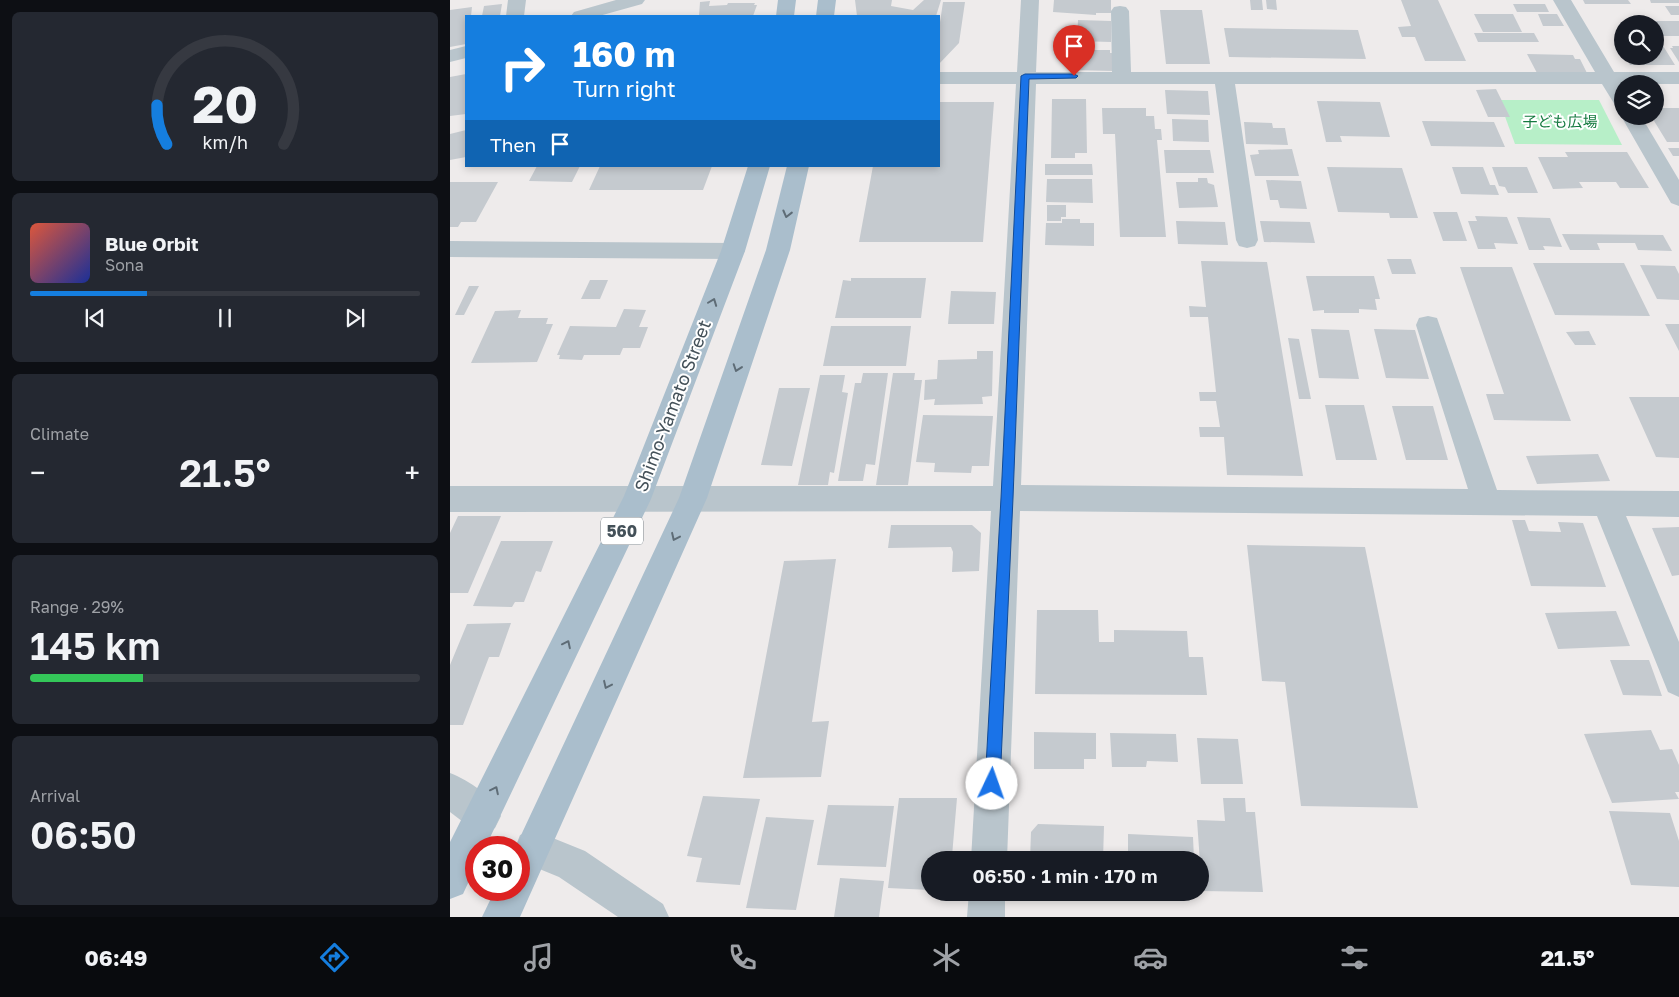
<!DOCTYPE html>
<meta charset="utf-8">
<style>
:root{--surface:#171b24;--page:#242831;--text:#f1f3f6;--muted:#9ea1a6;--line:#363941;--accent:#157edf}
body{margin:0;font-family:"Golos Text","Noto Sans JP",sans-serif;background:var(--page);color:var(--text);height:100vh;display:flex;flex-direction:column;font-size:19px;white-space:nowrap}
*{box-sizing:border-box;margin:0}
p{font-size:16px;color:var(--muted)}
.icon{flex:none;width:28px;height:28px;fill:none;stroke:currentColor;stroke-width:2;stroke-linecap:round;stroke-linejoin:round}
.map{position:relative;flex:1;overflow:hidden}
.details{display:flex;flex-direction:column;gap:12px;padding:12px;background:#0d0f14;width:450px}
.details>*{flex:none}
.banner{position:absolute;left:15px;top:15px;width:475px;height:152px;border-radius:0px;box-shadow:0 2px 8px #0003;background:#157edf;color:#fff;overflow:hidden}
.fabs{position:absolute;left:1164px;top:15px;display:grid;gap:10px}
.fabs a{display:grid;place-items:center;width:50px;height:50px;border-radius:50%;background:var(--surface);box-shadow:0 2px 8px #0003;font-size:25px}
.speed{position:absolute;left:15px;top:836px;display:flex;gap:10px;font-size:25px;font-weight:700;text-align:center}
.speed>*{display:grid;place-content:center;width:65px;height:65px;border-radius:50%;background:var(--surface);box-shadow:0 2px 8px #0003;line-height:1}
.speed .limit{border:8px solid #d22;background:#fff;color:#111}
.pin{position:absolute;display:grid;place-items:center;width:42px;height:42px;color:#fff;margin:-51px -21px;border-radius:50% 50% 50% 0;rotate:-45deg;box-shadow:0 0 5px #0007}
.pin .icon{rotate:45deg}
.me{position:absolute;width:55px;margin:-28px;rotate:3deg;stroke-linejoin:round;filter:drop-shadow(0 0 4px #0008)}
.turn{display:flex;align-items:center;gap:18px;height:105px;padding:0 25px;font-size:22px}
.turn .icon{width:65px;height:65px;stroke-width:2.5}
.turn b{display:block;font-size:35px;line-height:42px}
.then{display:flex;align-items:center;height:48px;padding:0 25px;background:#0003;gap:10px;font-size:19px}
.big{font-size:38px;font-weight:600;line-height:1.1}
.details .tile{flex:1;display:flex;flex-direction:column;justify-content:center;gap:8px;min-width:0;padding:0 18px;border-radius:8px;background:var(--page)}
.details .dial{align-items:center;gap:0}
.dial svg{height:130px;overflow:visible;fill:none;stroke:var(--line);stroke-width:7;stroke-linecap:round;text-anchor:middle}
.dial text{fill:var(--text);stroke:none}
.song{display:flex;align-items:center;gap:15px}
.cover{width:60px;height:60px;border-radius:8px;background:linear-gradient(135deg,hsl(10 70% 55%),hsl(230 70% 35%))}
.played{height:5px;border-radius:2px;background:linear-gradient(90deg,var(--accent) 30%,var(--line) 30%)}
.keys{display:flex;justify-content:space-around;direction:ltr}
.heat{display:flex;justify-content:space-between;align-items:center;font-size:28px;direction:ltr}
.charge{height:8px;border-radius:4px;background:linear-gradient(90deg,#34c759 29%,var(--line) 0)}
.trip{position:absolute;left:471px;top:851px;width:288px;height:50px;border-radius:25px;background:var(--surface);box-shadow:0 2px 8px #0003;font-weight:600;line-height:50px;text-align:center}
.dock{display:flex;height:80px;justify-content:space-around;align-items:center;background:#090b0e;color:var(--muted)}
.dock .icon{width:35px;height:35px}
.dock .current{color:var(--accent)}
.dock b{font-size:22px;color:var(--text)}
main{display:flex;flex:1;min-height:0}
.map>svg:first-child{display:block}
.green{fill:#b7efc8}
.building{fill:#c5cacf}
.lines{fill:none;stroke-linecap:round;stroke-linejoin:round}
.minor{fill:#b9c5cc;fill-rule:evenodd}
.major{fill:#aabecc;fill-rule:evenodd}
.oneway{stroke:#5e6c76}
.route{fill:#1a73e8;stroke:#114b97}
.labels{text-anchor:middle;stroke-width:4;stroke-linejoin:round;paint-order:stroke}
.far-park-label{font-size:15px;fill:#147a3f;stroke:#fff}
.shield{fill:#fff;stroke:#7c858b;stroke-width:1}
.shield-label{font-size:16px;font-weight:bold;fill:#445159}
.street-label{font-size:18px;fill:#445159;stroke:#fff}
</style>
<main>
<section class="details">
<div class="tile dial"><svg viewBox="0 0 100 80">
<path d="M14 69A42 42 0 1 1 86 69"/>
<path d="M14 69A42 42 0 0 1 8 45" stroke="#157edf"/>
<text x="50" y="56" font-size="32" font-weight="700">20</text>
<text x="50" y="72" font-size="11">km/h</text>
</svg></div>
<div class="tile">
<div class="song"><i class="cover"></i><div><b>Blue Orbit</b><p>Sona</p></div></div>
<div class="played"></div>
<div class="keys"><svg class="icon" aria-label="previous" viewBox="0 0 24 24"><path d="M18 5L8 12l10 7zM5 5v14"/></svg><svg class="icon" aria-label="pause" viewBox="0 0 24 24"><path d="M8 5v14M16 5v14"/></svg><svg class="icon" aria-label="next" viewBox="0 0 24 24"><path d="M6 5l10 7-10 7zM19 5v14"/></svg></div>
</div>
<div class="tile"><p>Climate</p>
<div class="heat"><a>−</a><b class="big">21.5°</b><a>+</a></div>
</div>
<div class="tile"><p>Range · 29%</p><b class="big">145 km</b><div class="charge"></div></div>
<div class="tile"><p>Arrival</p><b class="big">06:50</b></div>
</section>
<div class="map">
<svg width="1229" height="917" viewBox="0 0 1229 917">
<rect width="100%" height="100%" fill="#eeebeb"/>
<path class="green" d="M 1049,100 L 1149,100 L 1172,145 L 1065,144 Z"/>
<path class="building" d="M 405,0 L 442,0 L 441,6 L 463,10 L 474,0 L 491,0 L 486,16 L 407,16 Z
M 604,0 L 661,0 L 661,13 L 646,13 L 646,15 L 603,12 Z
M 800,0 L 812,0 L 813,10 L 801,10 Z
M 816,0 L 826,0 L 827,10 L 817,9 Z
M 951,0 L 988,0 L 1016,61 L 975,61 L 965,37 L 952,37 L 948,27 L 961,26 Z
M 1133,0 L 1178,0 L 1181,4 L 1135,4 Z
M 1200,0 L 1229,0 L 1229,3 L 1201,3 Z
M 260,1 L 259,6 L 277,5 L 278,3 L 305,3 L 304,5 L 307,5 L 303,16 L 249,16 L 250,2 Z
M 493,2 L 515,2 L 509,43 L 489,64 L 489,29 Z
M 52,4 L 50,16 L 32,16 L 34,6 Z
M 1063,4 L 1095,4 L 1099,12 L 1067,12 Z
M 1215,6 L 1229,6 L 1229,15 L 1221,15 Z
M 22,7 L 21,16 L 16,16 L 16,44 L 0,47 L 0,10 Z
M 710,10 L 752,10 L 760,64 L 716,64 Z
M 1024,14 L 1063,14 L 1072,32 L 1033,32 Z
M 1088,14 L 1107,14 L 1114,26 L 1093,26 Z
M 628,20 L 661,21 L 661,42 L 627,41 Z
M 1205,21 L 1229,21 L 1229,36 L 1212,36 L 1205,24 Z
M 774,28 L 908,30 L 916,59 L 779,57 Z
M 1024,33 L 1084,33 L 1089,42 L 1028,42 Z
M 1205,33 L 1225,65 L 1180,65 L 1175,56 L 1205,56 Z
M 1222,46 L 1229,46 L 1229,62 L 1220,48 L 1223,48 Z
M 620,50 L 660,50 L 660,53 L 663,53 L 664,71 L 620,70 Z
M 1077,54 L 1123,55 L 1125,59 L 1130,59 L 1137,73 L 1087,73 Z
M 16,74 L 16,114 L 0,116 L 0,77 Z
M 1046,89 L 1060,117 L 1038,117 L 1026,90 Z
M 715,90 L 758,91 L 760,115 L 717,114 Z
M 602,99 L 636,99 L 637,153 L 625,153 L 625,158 L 601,158 Z
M 867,101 L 930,102 L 940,137 L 890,136 L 892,142 L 876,142 Z
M 489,102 L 544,102 L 533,242 L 409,242 L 423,166 L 489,166 Z
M 652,108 L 696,108 L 696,116 L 704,116 L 705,129 L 711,129 L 712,140 L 707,140 L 716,237 L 670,237 L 665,134 L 653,134 Z
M 1205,108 L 1229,108 L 1229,142 L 1217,142 L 1201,116 L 1205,116 Z
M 722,119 L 758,120 L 759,142 L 723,141 Z
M 972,121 L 1044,122 L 1055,147 L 981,146 Z
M 794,122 L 822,123 L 823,128 L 835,128 L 838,145 L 796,144 Z
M 16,130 L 16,157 L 0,160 L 0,134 Z
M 1218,148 L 1229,148 L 1229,156 L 1223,156 Z
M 842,149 L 849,176 L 805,176 L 800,155 L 809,154 L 808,150 Z
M 714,150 L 760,150 L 764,173 L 716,173 Z
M 1115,152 L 1177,152 L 1199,188 L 1170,188 L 1166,182 L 1129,182 L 1133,188 L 1103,189 L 1088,157 L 1118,157 Z
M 595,164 L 642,164 L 643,175 L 595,175 Z
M 87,166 L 130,166 L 122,182 L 79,181 Z
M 150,166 L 262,166 L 253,190 L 139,190 Z
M 877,167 L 952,168 L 968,218 L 940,218 L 939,213 L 888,212 Z
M 1002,167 L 1033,167 L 1040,185 L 1045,185 L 1049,195 L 1011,194 Z
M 1042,167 L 1077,167 L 1088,193 L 1058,193 L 1055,187 L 1049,186 Z
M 748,178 L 757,178 L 758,183 L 764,185 L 768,207 L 729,208 L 726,182 L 748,182 Z
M 597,179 L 642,179 L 643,203 L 596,202 Z
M 816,180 L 851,181 L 857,209 L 830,208 L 828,200 L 820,200 Z
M 0,182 L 48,182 L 26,222 L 11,222 L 8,227 L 0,227 Z
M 597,205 L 616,205 L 616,217 L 611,217 L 611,221 L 597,221 Z
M 983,212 L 1007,212 L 1017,241 L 993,241 Z
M 1025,216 L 1057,217 L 1068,244 L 1044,243 L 1046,249 L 1028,249 L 1018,221 L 1027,221 Z
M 1067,217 L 1100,218 L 1112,247 L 1093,246 L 1095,250 L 1079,250 Z
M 612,219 L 630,219 L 630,223 L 644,223 L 644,246 L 595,245 L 596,223 L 612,223 Z
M 726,221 L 775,222 L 778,245 L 728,244 Z
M 810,221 L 860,222 L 865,243 L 814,242 Z
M 1112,234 L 1213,235 L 1222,251 L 1188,250 L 1185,243 L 1147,243 L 1150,250 L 1120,250 Z
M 937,259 L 961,259 L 966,274 L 942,274 Z
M 751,261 L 817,262 L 853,476 L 777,475 L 774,437 L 750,437 L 749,427 L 770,427 L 766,401 L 750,401 L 749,392 L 766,392 L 758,317 L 740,317 L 739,306 L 756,307 Z
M 1083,263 L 1174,263 L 1200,316 L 1105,315 Z
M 1190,265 L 1225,266 L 1229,274 L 1229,300 L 1207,299 Z
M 1010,267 L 1062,267 L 1121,421 L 1044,420 L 1036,394 L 1054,394 Z
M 856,276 L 924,276 L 930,299 L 925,299 L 927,310 L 909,309 L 909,313 L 874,313 L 874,310 L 863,311 Z
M 401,278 L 476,278 L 471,318 L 385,318 L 393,280 L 401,281 Z
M 140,280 L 158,280 L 150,299 L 131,299 Z
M 19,286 L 29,286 L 14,315 L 5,315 Z
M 501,291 L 546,292 L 544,324 L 498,324 Z
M 174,309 L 196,310 L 189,327 L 198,327 L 190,348 L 173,348 L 170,355 L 134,355 L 132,360 L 109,359 L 110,355 L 107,355 L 120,326 L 166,327 Z
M 71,310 L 68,318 L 98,318 L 96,324 L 103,324 L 87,362 L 21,363 L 45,311 Z
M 1215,324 L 1229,324 L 1229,351 Z
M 381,326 L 461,326 L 456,366 L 373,366 Z
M 861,329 L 899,330 L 909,379 L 869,378 Z
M 924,329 L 965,330 L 979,379 L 936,378 Z
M 1139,331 L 1146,345 L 1125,345 L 1116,332 Z
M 838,338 L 849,339 L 861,399 L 849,399 Z
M 527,351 L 543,351 L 542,396 L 532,397 L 533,404 L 484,405 L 485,399 L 474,400 L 475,380 L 487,379 L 488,360 L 527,359 Z
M 413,373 L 438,373 L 425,465 L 416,464 L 413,481 L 388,481 L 405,383 L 411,383 Z
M 443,373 L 465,373 L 464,380 L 472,380 L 458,485 L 426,485 Z
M 370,375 L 395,375 L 392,392 L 398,393 L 384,473 L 380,472 L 378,485 L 348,485 Z
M 329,388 L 360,388 L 342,466 L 311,465 Z
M 1179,397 L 1229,397 L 1229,458 L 1206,457 Z
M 875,405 L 914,405 L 927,460 L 886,460 Z
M 942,406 L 983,406 L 998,460 L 956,460 Z
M 473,415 L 543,416 L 539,466 L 522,466 L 521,473 L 484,472 L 485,463 L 466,462 Z
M 1148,454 L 1160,481 L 1087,484 L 1076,456 Z
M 8,516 L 51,516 L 18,593 L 0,593 L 0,533 Z
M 1062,520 L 1075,520 L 1079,531 L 1111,532 L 1108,522 L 1133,523 L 1156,587 L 1081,586 Z
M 441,525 L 522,525 L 531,533 L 529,571 L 502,572 L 503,552 L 501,547 L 438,548 Z
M 1229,527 L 1229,575 L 1222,576 L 1202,528 Z
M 51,541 L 103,541 L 91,572 L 86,571 L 74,602 L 65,602 L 62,607 L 23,606 Z
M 797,545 L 915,547 L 968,808 L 851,806 L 835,682 L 812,681 Z
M 386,559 L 362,722 L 379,721 L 371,777 L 293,778 L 334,561 Z
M 587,610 L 648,610 L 649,642 L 664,642 L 664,630 L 737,631 L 739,657 L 753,657 L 757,695 L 585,694 Z
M 1166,611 L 1180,646 L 1108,649 L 1095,613 Z
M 61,623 L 49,657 L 39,657 L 13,725 L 0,725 L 0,665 L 17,624 Z
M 1160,660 L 1199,660 L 1212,696 L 1173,695 Z
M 1201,730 L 1210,750 L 1222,749 L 1229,765 L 1229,792 L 1225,792 L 1229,799 L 1162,803 L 1134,734 Z
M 584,732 L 646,733 L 646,759 L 634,759 L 634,769 L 584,769 Z
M 660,733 L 726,734 L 728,762 L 697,761 L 696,767 L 662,767 Z
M 747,738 L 788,739 L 793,784 L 751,784 Z
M 253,796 L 310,799 L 290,885 L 246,882 L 252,858 L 237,856 Z
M 449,798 L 507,798 L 502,856 L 485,855 L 484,860 L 480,860 L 480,890 L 438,888 Z
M 773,798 L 795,798 L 796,812 L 805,812 L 813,892 L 752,891 L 747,820 L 775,821 Z
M 378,805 L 444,806 L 436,867 L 367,865 Z
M 1159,811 L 1220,813 L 1229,841 L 1229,887 L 1181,885 Z
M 316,817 L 364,820 L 346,910 L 296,908 Z
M 588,824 L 654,826 L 653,860 L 580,860 L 581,832 Z
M 678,834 L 743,837 L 744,860 L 678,860 Z
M 390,878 L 434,881 L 429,917 L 384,917 Z
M 687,892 L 735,892 L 735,896 L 687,894 Z"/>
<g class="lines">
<path class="minor" d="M 58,0 L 76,0 L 74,16 L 56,16 Z
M 166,0 L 195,0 L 192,4 L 149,16 L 121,16 L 124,12 Z
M 571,0 L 589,0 L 586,72 L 662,72 L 661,11 L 664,7 L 670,6 L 676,7 L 679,11 L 681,72 L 1145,72 L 1103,0 L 1121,0 L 1164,72 L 1229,72 L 1229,84 L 1172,84 L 1172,107 L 1165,105 L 1152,84 L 785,84 L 808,240 L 805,246 L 797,248 L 789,246 L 786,240 L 765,84 L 586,84 L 571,485 L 1018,489 L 966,325 L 969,318 L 978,316 L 987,318 L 1047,490 L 1229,491 L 1229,517 L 1176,516 L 1229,642 L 1229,697 L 1218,692 L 1147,516 L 570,511 L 557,860 L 521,860 L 541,511 L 0,512 L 0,486 L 543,486 L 566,84 L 489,84 L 489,72 L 567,72 Z
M 16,46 L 16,58 L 0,62 L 0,50 Z
M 1172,114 L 1172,116 L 1191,116 L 1229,180 L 1229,206 L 1221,203 L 1171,116 Z
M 0,241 L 283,243 L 291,245 L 295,251 L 291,257 L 283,259 L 0,257 Z
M 0,773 C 20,781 42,796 51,816 L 45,828 L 33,834 L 21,828 L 0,812 Z
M 83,830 L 135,851 L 213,904 L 219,917 L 168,917 L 109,877 L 70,861 L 69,848 L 65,848 L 70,835 Z
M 519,892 L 555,892 L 555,917 L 517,917 Z"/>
<path class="major" d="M 328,0 L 346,0 L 344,16 L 326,16 Z
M 368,0 L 386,0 L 384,16 L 366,16 Z
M 298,166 L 320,166 L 295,251 L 201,499 L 35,848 L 26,848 L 26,866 L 13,894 L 0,899 L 0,842 L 174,496 L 271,251 Z
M 337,166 L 359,166 L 340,250 L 257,498 L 70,917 L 32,917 L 45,890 L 69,890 L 69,848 L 65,848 L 229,498 L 316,250 Z"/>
</g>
<defs><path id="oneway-chevron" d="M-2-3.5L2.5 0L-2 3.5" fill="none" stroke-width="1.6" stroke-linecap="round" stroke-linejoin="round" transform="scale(1.25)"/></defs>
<g class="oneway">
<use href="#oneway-chevron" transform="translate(337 214) rotate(104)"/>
<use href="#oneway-chevron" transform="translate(263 302) rotate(-69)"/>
<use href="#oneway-chevron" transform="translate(287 368) rotate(109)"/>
<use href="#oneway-chevron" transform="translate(225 537) rotate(115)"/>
<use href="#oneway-chevron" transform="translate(117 644) rotate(-64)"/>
<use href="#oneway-chevron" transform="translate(157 685) rotate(115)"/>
<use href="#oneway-chevron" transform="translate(45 790) rotate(-64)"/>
</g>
<path class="route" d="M 624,74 L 628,76 L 626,78 L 579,79 L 563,498 L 550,784 L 548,789 L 542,791 L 537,789 L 535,784 L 551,498 L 571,76 L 575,74 Z"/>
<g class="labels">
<g class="far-park-label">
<text x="1110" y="127">子ども広場</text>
</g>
<rect class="shield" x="151" y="517.5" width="42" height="27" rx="4"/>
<g class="shield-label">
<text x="172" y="537">560</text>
</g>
<g class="street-label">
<text transform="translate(223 406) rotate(-69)" y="6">Shimo-Yamato Street</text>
</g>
</g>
</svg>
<div class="fabs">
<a><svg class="icon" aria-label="search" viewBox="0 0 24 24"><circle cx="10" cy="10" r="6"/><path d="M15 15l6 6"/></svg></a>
<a><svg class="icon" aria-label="layers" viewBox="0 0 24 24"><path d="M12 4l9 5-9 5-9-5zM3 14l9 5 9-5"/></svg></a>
</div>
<div class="speed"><div class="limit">30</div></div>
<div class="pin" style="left:624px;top:76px;background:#d93025"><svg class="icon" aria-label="arrive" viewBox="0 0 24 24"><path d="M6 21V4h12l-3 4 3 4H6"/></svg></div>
<svg class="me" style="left:542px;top:784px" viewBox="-20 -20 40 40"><circle r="19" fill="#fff"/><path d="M0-13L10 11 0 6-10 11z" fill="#1a73e8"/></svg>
<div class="trip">06:50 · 1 min · 170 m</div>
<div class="banner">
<div class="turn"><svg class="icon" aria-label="right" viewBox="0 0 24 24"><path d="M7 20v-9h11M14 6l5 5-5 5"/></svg><div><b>160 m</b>Turn right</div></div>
<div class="then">Then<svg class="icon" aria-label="arrive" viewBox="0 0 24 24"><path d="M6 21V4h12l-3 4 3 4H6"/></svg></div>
</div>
</div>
</main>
<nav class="dock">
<b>06:49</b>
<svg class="icon current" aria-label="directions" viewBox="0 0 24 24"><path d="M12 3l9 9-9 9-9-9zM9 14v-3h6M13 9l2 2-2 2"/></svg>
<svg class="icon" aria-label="music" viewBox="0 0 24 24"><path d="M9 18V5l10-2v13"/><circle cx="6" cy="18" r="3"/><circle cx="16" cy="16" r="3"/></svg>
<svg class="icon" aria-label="phone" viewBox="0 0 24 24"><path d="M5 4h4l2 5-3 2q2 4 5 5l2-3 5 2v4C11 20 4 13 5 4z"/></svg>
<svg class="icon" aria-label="climate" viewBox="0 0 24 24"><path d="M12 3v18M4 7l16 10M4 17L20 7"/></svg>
<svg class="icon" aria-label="car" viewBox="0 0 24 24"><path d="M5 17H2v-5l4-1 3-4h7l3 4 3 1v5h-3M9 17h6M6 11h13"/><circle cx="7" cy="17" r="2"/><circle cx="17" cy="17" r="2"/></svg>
<svg class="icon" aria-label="filters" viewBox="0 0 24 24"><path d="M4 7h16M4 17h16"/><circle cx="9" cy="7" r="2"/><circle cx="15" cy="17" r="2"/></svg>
<b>21.5°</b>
</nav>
